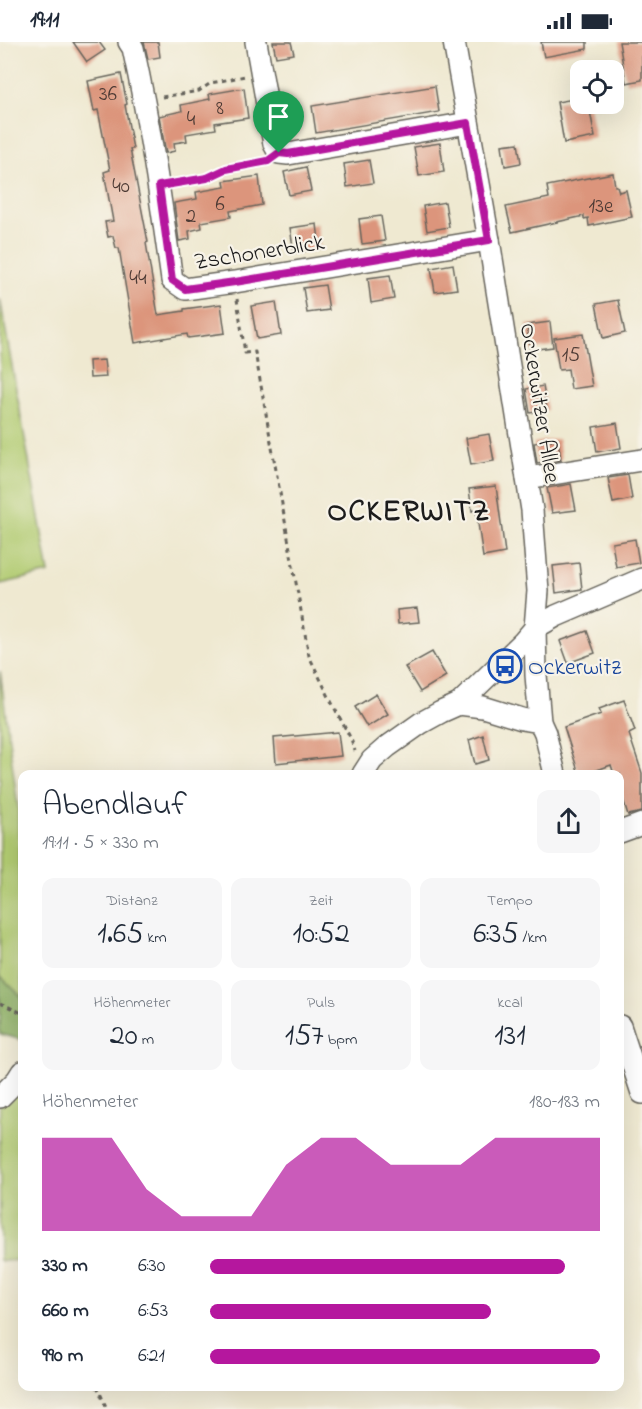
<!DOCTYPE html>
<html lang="de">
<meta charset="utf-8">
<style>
body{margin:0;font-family:"Indie Flower",sans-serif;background:#f6f6f7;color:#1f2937;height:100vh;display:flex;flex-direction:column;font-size:22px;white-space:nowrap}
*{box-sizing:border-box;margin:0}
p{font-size:20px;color:#747a83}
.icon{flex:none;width:33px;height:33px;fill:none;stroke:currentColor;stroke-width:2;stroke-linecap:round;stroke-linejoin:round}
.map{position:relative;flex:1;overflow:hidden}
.details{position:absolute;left:18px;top:728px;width:606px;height:621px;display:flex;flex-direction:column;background:#fff;border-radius:12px;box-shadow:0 6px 24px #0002}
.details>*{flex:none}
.controls{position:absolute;left:570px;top:18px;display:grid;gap:12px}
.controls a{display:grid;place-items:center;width:54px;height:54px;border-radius:12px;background:#fff;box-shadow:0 6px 24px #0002;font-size:30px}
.pin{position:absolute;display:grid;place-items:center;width:51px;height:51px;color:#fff;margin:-62px -26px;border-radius:50% 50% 50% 0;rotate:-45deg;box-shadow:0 0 6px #0007}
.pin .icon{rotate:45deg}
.round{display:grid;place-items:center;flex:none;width:63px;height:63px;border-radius:12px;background:#f6f6f7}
.summary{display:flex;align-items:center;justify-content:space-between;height:102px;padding:0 24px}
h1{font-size:33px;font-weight:600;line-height:45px}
.figures{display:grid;grid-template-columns:repeat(3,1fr);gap:9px;height:102px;padding:6px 24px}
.figures div{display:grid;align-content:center;border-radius:12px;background:#f6f6f7;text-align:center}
.figures b{font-size:30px;font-weight:600}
.figures small{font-size:16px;font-weight:400}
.figures p{font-size:16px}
.chart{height:168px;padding:12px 24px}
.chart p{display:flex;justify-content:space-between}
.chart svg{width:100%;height:108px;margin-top:6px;fill:#b5179e;opacity:.7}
ul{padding:0 24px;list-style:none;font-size:20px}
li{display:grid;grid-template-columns:96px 72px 1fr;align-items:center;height:45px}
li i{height:15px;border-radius:8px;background:#b5179e}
.status{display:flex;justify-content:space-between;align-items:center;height:42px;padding:0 30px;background:#fff;direction:ltr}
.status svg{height:16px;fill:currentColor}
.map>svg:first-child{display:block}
</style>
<div class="status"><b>19:11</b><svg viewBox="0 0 49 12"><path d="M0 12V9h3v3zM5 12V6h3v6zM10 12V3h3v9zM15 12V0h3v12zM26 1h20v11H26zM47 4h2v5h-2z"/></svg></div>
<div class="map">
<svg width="642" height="1367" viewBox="0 0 642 1367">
<rect width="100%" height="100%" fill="#f7f3e8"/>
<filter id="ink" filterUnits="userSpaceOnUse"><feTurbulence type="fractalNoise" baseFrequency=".0167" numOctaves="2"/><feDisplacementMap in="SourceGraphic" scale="12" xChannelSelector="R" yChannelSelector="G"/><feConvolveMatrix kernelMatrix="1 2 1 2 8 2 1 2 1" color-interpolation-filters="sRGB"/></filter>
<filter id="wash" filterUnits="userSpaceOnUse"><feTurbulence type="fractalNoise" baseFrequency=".008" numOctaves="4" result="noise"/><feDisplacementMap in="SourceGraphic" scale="24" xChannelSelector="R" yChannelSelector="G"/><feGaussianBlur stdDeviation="1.35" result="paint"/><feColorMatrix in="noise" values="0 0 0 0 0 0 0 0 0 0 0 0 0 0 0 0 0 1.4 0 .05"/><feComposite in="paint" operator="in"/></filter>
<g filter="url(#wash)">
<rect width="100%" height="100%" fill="#efe9d1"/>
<!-- green -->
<g fill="#b1cb71" stroke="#667446" stroke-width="1.5">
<path d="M0,257L49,531L0,542Z"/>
<path d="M0,629L18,766L22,955L0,934Z"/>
<path d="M22,1037V1218L2,1219L0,1218V1061Z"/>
</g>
<!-- forest -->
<path fill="#8caf63" stroke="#546640" stroke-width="1.5" d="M0,934L22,955V998L0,992Z"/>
<g id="blocks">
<!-- building -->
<g fill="#dc957c">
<path d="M73,0H99L105,8L87,20Z"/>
<path d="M144,0H158L160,15L148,17Z"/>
<path d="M273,0H291L294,12L276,15Z"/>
<path d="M541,0H587V7L544,15Z"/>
<path d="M619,0H642V38L626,41Z"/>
<path d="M121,32L127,62L125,63L133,107H130L148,200L146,201L158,273L184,269V267L221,262L225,291L188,296L187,292L135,301L119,206H116L113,194L108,195L105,180L113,179L104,130L110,128L98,68L94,69L88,39Z"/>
<path d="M435,44L439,70L316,91L312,64Z"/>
<path d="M244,46L248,76L215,81L216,87L186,92L187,99L174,101L175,109L166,111L159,74L182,69L181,63L210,57L209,52Z"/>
<path d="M579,56L581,66L589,64L595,95L564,101L557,60Z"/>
<path d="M440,101L444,130L419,134L414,105Z"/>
<path d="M518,101L521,121L505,124L502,103Z"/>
<path d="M369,118L373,141L347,145L344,122Z"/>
<path d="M306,125L311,149L289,153L284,130Z"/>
<path d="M613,131L615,144H617L619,150L626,148L632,175L589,184L588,176L584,177V174L512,190L506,165L549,156L547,144Z"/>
<path d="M259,134L262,163L230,169L231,175L201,180L202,186L189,189L190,197L179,199L174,161L197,157L196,150L225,145L224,139Z"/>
<path d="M445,160L449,185L427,189L423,164Z"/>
<path d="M381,174L385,199L362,202L359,177Z"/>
<path d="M317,182L320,207L294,211L290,186Z"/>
<path d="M453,222L457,247L435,250L431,226Z"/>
<path d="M390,233L394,257L371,261L368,236Z"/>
<path d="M325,243L329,268L307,271L303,246Z"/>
<path d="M618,258L625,291L603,296L596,262Z"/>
<path d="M276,260L281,293L257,297L251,264Z"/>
<path d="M550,280L553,305L530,308L527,283Z"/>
<path d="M583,292L592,344L571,347L568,327L559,328L554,296Z"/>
<path d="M104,318L106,335L90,336L89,319Z"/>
<path d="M543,344L547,368L530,371L526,347Z"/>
<path d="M617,381L621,406L597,410L593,385Z"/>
<path d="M489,392L494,419L471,423L466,396Z"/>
<path d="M558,397L561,418L537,421L534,401Z"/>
<path d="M628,433L632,457L613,461L608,436Z"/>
<path d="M571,442L576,468L552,471L547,446Z"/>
<path d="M496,444L505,511L483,515L476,468L472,469L469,447Z"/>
<path d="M635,497L639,521L616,525L612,501Z"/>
<path d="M579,521L582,547L556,551L553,524Z"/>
<path d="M417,566L419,580L398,582L397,568Z"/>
<path d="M587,589L595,611L568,621L560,599Z"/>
<path d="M432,610L446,634L420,650L405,625Z"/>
<path d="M376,652L388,672L367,685L355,665Z"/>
<path d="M624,658L635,689L629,692L642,731V770L628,773L620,747V732H614L611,723L586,732H579L564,685L601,672L599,667Z"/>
<path d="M338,690L341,714L276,721L274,696Z"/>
<path d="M483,693L489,718L475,722L469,698Z"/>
</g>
</g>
</g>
<g filter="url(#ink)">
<use href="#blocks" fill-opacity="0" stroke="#66645b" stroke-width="1.5"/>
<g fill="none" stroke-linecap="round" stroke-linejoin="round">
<!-- minor casing -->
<g stroke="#66645b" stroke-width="24">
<g id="minor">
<path d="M129,0L133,6C150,83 161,160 172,238L185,247L235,240L489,198"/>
<path d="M256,0L274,102L279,111L288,112L468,81"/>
<path d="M454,0L489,198L532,468L538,549L535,586L536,633L540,680L545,691L555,732"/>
<path d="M527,436L642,418"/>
<path d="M459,662L483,665L522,677L540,680"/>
<path d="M363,732L372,718L387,705L421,681L441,670L459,662L523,600L535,586L556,574L642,537"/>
<path d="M620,790L642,782"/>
<path d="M620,984L642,1051"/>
<path d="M0,1055L17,1038L22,1030"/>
</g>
</g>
<!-- path -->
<g stroke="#66645b" stroke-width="3" stroke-dasharray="4.5 4.5" stroke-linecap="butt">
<path d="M162,55L199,49L211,41L245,34"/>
<path d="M176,141L207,136L226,127L263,120"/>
<path d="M237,257L245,311L255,310L309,614L334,665L351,697L355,709"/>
<path d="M0,961L22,971"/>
<path d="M97,1344L107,1367"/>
</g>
<!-- minor -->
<use href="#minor" stroke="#fff" stroke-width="21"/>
</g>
</g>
<g fill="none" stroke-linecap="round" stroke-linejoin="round" filter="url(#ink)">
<!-- route casing -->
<g stroke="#fff" stroke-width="12">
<path id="route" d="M468,81L489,198L235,240L185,247L172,238L159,144L207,136L226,127L268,119L279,111L288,112Z"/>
</g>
<!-- route -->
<use href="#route" stroke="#b5179e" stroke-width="8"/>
</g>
<!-- icons -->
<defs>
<g id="bus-ring" transform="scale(1.725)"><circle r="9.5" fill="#f7f3e8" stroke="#1a4fb4" stroke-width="1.5"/><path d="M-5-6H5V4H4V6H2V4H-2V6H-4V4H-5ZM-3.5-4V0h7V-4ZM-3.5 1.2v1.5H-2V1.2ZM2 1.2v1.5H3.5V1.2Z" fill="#1a4fb4"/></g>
</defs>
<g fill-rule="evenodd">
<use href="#bus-ring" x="505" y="624"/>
</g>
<g text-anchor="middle" stroke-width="4.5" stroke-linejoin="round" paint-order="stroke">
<!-- number labels -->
<g font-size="21" fill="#4c3a34">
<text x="108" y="58">36</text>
<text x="220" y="72">8</text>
<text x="191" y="83">4</text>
<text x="121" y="150">40</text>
<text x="220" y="168">6</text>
<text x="601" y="170">13e</text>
<text x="191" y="180">2</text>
<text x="138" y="242">44</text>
<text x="571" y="319">15</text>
</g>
<!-- street labels -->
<g font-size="24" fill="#1c1c1c" stroke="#f7f3e8">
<text transform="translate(259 209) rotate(-9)" y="8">Zschonerblick</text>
<text transform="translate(541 361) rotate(81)" y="8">Ockerwitzer Allee</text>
</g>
<!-- transit labels -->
<g font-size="24" fill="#164399" stroke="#f7f3e8" text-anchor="start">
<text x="528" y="632">Ockerwitz</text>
</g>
<!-- district labels -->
<g font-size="30" font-weight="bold" letter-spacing="1.5" fill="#1c1c1c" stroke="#f7f3e8">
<text x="409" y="478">OCKERWITZ</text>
</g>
</g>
</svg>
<div class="controls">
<a><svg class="icon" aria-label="locate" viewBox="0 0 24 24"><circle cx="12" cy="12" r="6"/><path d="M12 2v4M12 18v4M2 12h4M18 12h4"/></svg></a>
</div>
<div class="pin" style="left:279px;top:111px;background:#1e9e55"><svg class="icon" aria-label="arrive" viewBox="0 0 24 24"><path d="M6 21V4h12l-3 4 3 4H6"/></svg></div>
<section class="details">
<div class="summary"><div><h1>Abendlauf</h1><p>19:11 · 5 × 330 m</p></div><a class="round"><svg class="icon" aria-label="share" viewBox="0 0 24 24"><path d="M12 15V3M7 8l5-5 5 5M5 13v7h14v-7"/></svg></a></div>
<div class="figures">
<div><p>Distanz</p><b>1.65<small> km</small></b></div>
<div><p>Zeit</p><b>10:52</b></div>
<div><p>Tempo</p><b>6:35<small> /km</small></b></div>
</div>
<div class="figures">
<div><p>Höhenmeter</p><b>20<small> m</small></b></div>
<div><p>Puls</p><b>157<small> bpm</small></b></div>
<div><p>kcal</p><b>131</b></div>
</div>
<div class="chart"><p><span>Höhenmeter</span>180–183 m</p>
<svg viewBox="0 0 160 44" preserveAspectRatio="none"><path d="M0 44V6L10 6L20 6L30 27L40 38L50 38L60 38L70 17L80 6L90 6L100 17L110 17L120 17L130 6L140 6L150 6L160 6V44z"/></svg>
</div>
<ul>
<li><b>330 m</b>6:30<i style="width:91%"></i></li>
<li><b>660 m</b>6:53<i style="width:72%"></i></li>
<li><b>990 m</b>6:21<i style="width:100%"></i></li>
</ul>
</section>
</div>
